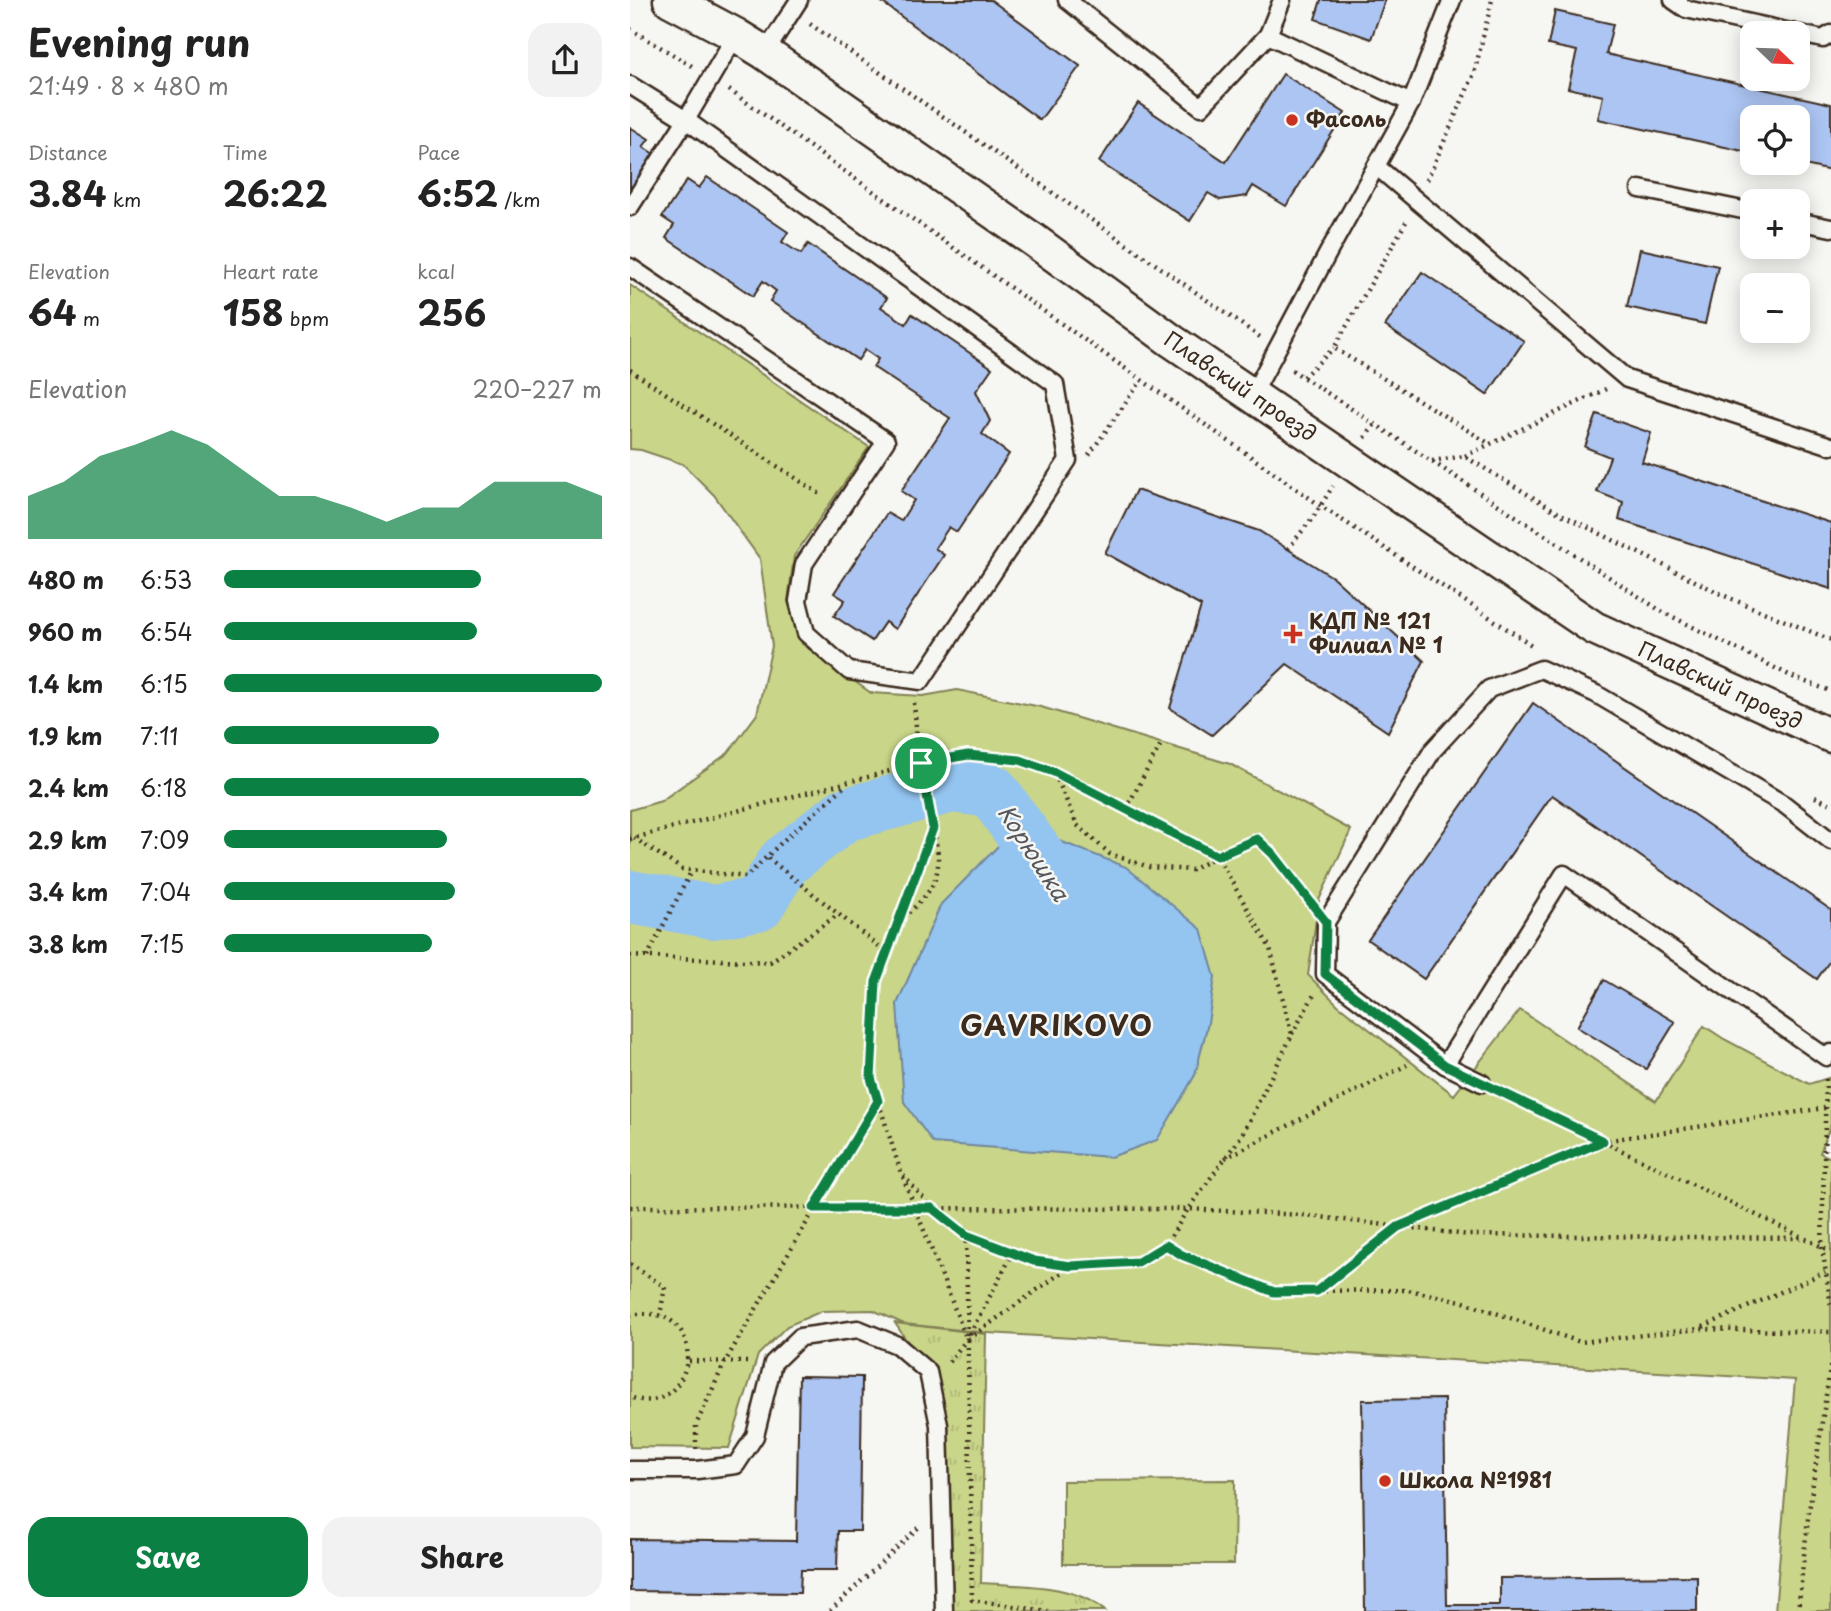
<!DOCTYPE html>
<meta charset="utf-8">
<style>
body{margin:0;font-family:"Playpen Sans",sans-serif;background:#f2f2f2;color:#222;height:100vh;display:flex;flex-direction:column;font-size:26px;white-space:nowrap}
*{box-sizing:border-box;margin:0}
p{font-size:23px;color:#767676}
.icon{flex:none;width:38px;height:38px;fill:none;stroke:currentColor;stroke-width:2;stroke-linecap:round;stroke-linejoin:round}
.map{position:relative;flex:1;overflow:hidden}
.details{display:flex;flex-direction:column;background:#fff;width:630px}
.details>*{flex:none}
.needle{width:46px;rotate:113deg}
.fabs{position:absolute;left:1110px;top:21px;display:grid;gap:14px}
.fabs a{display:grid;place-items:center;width:70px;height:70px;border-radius:14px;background:#fff;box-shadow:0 4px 18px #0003;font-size:35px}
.pin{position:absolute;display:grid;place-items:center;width:60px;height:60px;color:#fff;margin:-30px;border:4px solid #fff;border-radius:50%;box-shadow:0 2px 7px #0007}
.round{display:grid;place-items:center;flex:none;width:74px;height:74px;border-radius:21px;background:#f2f2f2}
.overview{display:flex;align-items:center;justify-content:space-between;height:119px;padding:0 28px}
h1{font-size:38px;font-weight:700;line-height:52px}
.metrics{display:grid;grid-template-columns:repeat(3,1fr);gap:10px;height:119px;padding:7px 28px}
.metrics div{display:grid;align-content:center}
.metrics b{font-size:35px;font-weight:700}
.metrics small{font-size:19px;font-weight:400}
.metrics p{font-size:19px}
.chart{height:196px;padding:14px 28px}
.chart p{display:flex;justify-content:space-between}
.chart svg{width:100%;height:126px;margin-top:7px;fill:#0b8043;opacity:.7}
.cta{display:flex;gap:14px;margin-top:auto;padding:14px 28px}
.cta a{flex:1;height:80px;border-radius:21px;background:#0b8043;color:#fff;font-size:28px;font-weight:700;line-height:80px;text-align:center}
.cta a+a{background:#f2f2f2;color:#222}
ul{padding:0 28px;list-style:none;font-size:23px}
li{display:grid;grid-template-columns:112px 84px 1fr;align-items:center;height:52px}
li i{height:18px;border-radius:9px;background:#0b8043}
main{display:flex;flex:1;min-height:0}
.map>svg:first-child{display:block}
</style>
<main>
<section class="details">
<div class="overview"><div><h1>Evening run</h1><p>21:49 · 8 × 480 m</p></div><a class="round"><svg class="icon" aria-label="share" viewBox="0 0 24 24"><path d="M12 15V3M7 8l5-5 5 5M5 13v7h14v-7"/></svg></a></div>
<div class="metrics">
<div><p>Distance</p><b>3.84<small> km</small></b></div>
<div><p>Time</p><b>26:22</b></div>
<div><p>Pace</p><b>6:52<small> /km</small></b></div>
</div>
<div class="metrics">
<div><p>Elevation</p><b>64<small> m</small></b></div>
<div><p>Heart rate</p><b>158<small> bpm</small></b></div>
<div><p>kcal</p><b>256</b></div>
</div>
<div class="chart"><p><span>Elevation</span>220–227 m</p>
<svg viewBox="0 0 160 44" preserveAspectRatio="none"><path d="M0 44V29L10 24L20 15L30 11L40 6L50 11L60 20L70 29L80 29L90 33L100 38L110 33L120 33L130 24L140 24L150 24L160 29V44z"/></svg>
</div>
<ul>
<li><b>480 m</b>6:53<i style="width:68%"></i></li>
<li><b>960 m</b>6:54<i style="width:67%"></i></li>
<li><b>1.4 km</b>6:15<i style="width:100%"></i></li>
<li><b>1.9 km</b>7:11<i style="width:57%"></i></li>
<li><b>2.4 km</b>6:18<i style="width:97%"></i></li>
<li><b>2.9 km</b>7:09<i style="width:59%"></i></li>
<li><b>3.4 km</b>7:04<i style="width:61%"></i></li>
<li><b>3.8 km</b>7:15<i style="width:55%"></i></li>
</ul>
<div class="cta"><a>Save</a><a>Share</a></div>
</section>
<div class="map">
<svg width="1201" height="1611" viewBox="0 0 1201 1611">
<defs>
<pattern id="grass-tufts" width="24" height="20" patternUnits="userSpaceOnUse" patternTransform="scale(1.75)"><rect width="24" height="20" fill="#c9d589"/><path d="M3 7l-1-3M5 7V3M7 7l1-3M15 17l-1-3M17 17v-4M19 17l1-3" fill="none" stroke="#aeb776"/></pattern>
</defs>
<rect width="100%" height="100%" fill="#f6f6f2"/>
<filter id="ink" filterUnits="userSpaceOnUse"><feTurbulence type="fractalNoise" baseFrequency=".0143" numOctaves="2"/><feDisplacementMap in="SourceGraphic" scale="14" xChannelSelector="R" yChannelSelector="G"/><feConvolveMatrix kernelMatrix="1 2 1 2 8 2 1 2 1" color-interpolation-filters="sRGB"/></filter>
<g filter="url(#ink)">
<!-- grass -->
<path fill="url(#grass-tufts)" stroke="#828054" stroke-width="2" d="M265,1323L356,1334L351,1583C392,1586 443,1583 475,1611H316L307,1387Z"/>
<!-- green -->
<g fill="#c9d589" stroke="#828054" stroke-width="2">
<path d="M0,285L239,447L164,556L158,601L172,644L241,693L293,696L327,690L411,707L600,764L721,830L689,900L678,975L708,1005L824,1095L890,1010L1026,1101L1074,1026L1094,1039L1179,1084L1201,1077V1124L1190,1153L1201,1158V1611H1145L1165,1380L358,1333L274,1324L243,1310L192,1311L157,1326L128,1355L99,1448L0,1447V810L31,801L98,753L127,714L142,646L130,559L84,495L53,464L11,450L0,449Z"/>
<path d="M605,1480L604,1564H433V1481Z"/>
</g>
<!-- water -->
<path fill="#94c4f0" stroke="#70869c" stroke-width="2" d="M406,828L417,836L496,867L571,929L585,977L578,1023L565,1075L527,1140L481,1157L303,1143L274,1102L267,1004L311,904L378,836Z"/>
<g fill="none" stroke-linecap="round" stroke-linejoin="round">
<!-- river -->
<path stroke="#94c4f0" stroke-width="54" d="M0,897L83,912L128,904L154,862L214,815L322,786L362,791L433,891"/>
</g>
<!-- building -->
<g fill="#adc5f3" stroke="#3b2a1e" stroke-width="2">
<path d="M249,0H361L450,66L410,120Z"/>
<path d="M691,0H755L741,39L685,19Z"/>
<path d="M925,11L983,24L976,54L1201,104V171L1166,163L1167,117H1122V153L968,119L973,96L938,88L947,51L918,45Z"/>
<path d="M653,74L715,113L656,206L623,186L617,196L590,200L578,193L560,221L469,162L508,103L596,162Z"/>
<path d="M0,127L19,139L13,147L24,154L0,193Z"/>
<path d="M77,177L158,232L152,242L171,254L178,244L257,298L251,307L276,324L282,314L362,368L346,391L360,421L352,434L379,454L327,532L319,527L305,548L314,555L265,629L255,622L242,641L204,616L215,600L204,593L257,513L271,521L284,500L271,491L320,418L243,367L248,359L235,350L228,360L140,301L146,291L133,281L123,296L36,238L44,225L32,217L57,180L69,188Z"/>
<path d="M1010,249L1088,266L1075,324L997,307Z"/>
<path d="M792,272L894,341L857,395L755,326Z"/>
<path d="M967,414L1021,433L1012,462L1201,523V589L989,520L993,502L967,492L980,457L955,447Z"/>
<path d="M506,490L629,531L704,578L794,661L758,732L657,664L582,735L540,708L571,606L475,553Z"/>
<path d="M903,703L1201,910V959L1187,979L922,795L794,979L738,940Z"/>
<path d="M974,980L1045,1022L1016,1069L947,1027Z"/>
<path d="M169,1376L232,1377L230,1531H208L207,1570H171L170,1593L0,1591V1539L166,1541Z"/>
<path d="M814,1399L817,1605H870V1578L1067,1576V1611H735L732,1400Z"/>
</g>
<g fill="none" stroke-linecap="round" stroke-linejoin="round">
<!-- service casing -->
<g stroke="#3b2a1e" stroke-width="21">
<g id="service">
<path d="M437,0L571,107L638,35"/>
<path d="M652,0L638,35L781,103"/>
<path d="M1043,0L1056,9L1193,39L1201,34"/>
<path d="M135,53L169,0"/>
<path d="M0,85L56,120L106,35"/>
<path d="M746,166L997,379L1201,446"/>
<path d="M1010,189L1122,212"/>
<path d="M0,207L56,120L425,384L438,460L291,681L219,671L176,633L168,601L174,564L256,441L0,267"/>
<path d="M1167,221L1201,228"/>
<path d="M622,396L698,253L781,103L822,0"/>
<path d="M1201,841L1155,805L966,694L911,669L859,689L803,750L696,922L695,974L815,1065L934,874L1196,1057L1201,1053"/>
<path d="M815,1065L852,1083"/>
<path d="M0,1470H67L106,1465L125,1436L143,1363L170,1337L228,1329L267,1345L298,1372L309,1425L314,1611"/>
</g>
</g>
<!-- minor casing -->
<g stroke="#3b2a1e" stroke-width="37">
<path id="minor" d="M40,0L106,35L135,53L405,241L542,341L964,628L1201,736"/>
</g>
<!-- path -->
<g stroke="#3b2a1e" stroke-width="4.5" stroke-dasharray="2 5" stroke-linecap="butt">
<path d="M180,24L630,337"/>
<path d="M0,29L62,66"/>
<path d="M99,90L691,506L903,646"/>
<path d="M797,180L844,74L862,0"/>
<path d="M776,222L704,348L860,444"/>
<path d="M0,370L193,496"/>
<path d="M662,370L1031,611L1165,678L1201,691"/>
<path d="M673,377L704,348"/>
<path d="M735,438L745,424"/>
<path d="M459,455L511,381"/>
<path d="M835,456L976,389"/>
<path d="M802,461L834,456L929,513L1095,596L1201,640"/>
<path d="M658,549L684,516L703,486"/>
<path d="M284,703L287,738L303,828L246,982L241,1078L271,1173L302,1208L336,1235L404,1261L441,1266L508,1262L536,1245"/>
<path d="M425,774L447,825L480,854L519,867L562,870L587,856L627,839L643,854L682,905"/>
<path d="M1185,797L1201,804"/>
<path d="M496,809L532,742"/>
<path d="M4,838L52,869L116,877L153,841L217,784"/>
<path d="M0,839L291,763L338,755L390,760L424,772L587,856L640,948L662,1035L612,1135L558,1209L0,1207"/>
<path d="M138,858L256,952"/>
<path d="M268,922C304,891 316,877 303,829"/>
<path d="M0,956L140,962L209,914"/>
<path d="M17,957L62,870"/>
<path d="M662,1034L685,993"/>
<path d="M1196,1079L1192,1247L1201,1306"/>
<path d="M872,1093L1170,1236"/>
<path d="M1195,1108L973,1141L769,1227L687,1291L644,1292L552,1255L536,1245L558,1209L672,1215L839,1235L1174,1238L1201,1251"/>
<path d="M595,1158L777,1065"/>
<path d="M273,1177L335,1335"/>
<path d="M336,1235L342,1600L418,1611"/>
<path d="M0,1264L35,1287L30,1315"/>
<path d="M688,1291L778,1290L831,1301L950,1342L1069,1329L1201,1332"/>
<path d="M0,1315C88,1300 64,1422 0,1397"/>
<path d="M1073,1327L1195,1272"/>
<path d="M338,1339L441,1266"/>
<path d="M59,1361L121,1362"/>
<path d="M319,1362L337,1339L383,1253"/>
<path d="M66,1449V1425L95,1362L248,1101"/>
<path d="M200,1611L289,1527"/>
<path d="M1168,1611L1178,1518L1201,1361"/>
</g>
<!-- service -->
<use href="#service" stroke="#f6f6f2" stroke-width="16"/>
<!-- minor -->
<use href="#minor" stroke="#f6f6f2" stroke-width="32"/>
</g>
</g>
<g fill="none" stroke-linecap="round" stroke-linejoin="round" filter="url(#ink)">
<!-- route casing -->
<g stroke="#fff" stroke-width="14">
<path id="route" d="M338,755L390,760L424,772L587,856L627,839L643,854L696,922L695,974L815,1065L973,1141L768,1227L687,1291L644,1292L552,1255L536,1245L508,1262L441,1266L404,1261L336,1235L302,1208H184L248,1101L241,1078L246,982L303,828L291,763Z"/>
</g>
<!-- route -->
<use href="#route" stroke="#0b8043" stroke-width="9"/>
</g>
<!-- markers -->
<g fill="#c8321e" stroke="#f6f6f2" stroke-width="2.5">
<circle cx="662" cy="120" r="7"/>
<path d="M659.5 623.5h7v7h7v7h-7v7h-7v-7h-7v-7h7z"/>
<circle cx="755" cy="1481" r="7"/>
</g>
<g text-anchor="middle" stroke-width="5" stroke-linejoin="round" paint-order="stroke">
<!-- poi labels -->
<g font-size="21" font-weight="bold" fill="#3b2a1e" stroke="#f6f6f2" text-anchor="start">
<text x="676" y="127">Фасоль</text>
<text x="679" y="629">КДП № 121<tspan x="679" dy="24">Филиал № 1</tspan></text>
<text x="769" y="1488">Школа №1981</text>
</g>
<!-- street labels -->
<g font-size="21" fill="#3b2a1e" stroke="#f6f6f2">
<text transform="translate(610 387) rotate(34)" y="7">Плавский проезд</text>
<text transform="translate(1090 686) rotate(25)" y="7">Плавский проезд</text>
</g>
<!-- water labels -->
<g font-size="23" font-style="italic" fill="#56585d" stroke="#f6f6f2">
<text transform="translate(403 853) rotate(57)" y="8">Корюшка</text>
</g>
<!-- district labels -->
<g font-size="28" font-weight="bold" letter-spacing="2" fill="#3b2a1e" stroke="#f6f6f2">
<text x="427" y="1036">GAVRIKOVO</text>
</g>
</g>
</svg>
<div class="fabs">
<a><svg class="needle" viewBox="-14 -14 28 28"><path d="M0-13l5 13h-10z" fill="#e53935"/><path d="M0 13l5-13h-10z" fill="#767676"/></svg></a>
<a><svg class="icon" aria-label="locate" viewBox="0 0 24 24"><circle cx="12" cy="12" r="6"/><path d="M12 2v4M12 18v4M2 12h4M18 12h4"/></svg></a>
<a>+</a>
<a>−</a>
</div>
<div class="pin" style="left:291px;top:763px;background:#1e9e55"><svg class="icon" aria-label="arrive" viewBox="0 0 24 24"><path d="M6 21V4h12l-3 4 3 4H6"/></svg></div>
</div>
</main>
